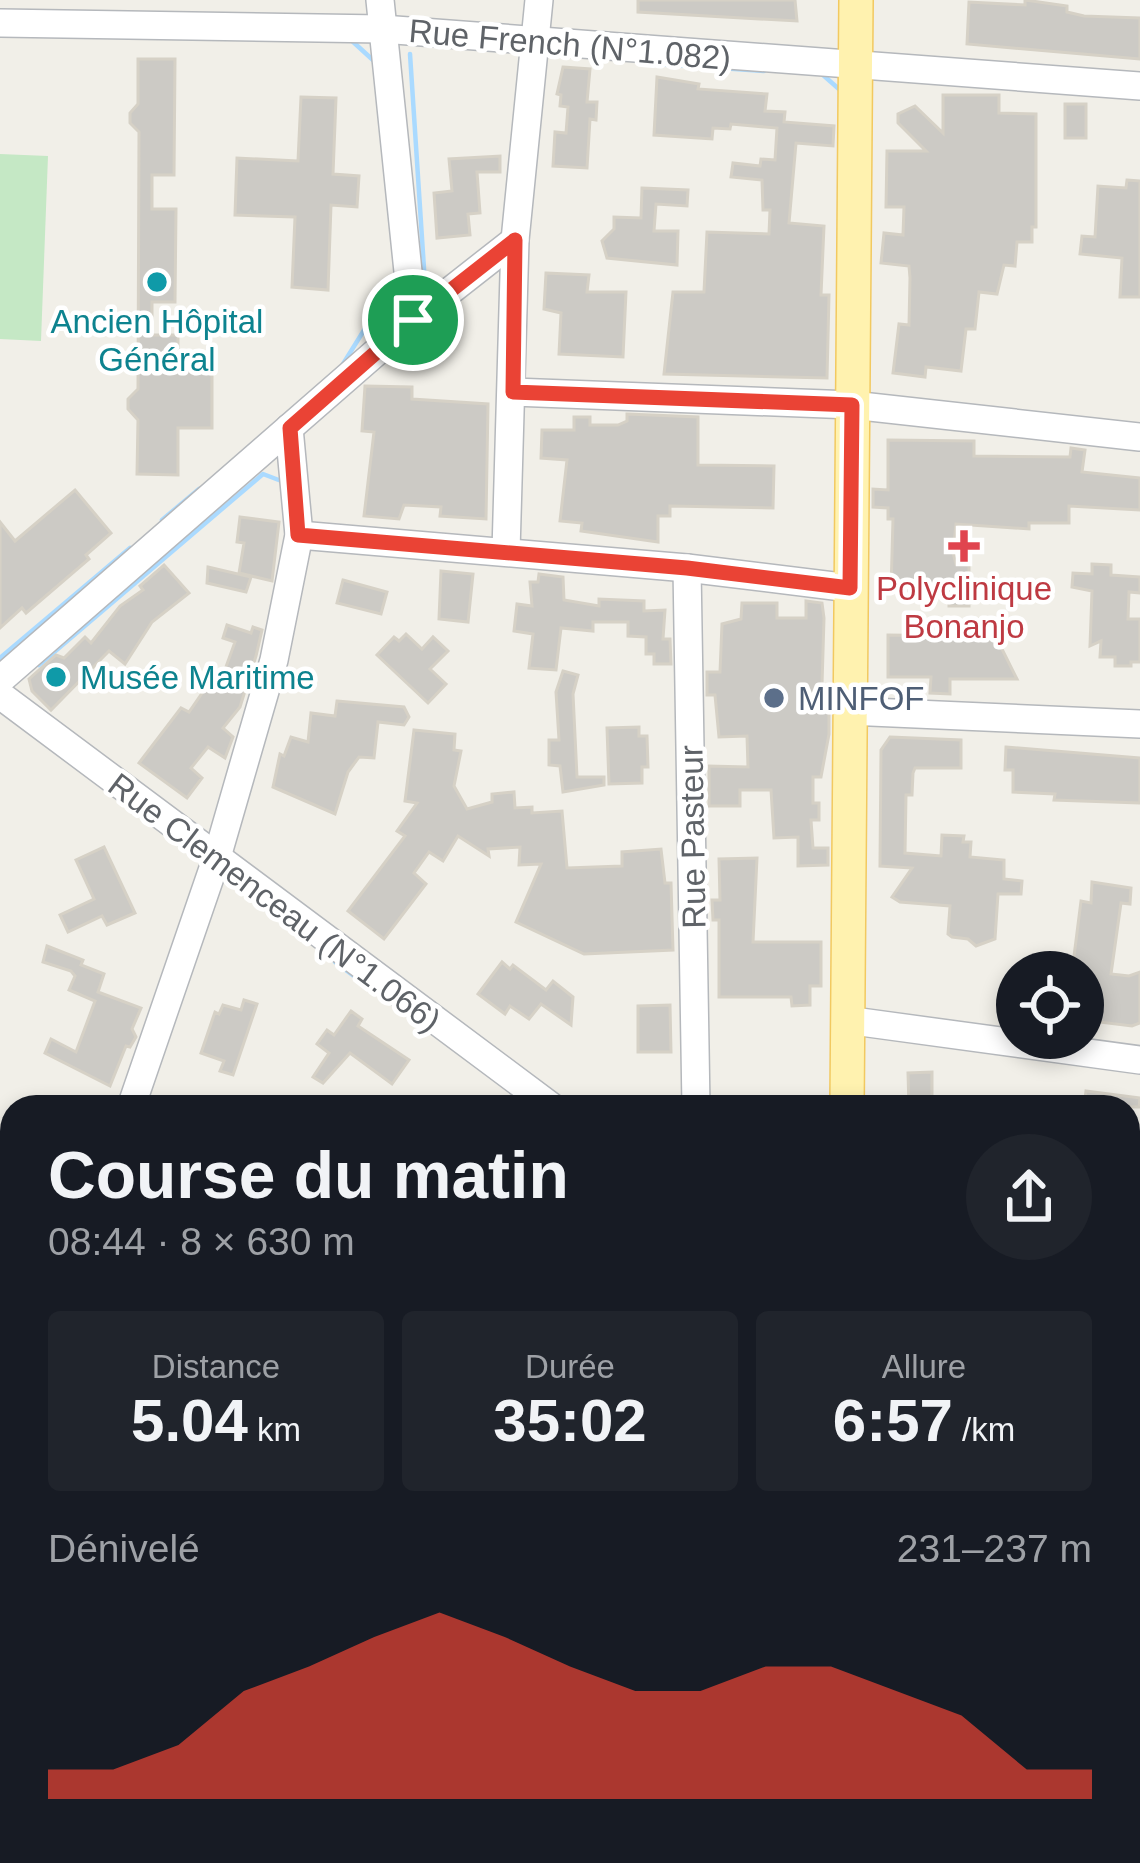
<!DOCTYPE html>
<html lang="fr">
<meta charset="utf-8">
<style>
body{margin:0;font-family:Arial,sans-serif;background:#20242c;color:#f1f3f6;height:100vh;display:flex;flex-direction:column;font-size:45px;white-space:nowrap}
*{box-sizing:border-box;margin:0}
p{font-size:39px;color:#9ea1a6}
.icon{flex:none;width:66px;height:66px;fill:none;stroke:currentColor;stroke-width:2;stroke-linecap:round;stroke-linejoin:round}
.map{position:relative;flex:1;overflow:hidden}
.side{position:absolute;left:0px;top:1095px;width:1140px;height:768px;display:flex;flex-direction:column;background:#171b24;border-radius:36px 36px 0 0;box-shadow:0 6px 18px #0003}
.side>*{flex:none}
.tools{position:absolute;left:996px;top:951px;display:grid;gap:24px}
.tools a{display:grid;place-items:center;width:108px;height:108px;border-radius:50%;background:#171b24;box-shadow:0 6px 18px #0003;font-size:60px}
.pin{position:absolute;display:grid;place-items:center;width:102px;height:102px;color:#fff;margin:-51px;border:6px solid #fff;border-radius:50%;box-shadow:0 3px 12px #0007}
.round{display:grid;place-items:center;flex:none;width:126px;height:126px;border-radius:63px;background:#20242c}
.summary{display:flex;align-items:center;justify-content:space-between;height:204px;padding:0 48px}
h1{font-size:66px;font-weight:600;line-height:90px}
.figures{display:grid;grid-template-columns:repeat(3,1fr);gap:18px;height:204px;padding:12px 48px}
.figures div{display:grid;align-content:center;border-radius:12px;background:#20242c;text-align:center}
.figures b{font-size:60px;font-weight:600}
.figures small{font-size:33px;font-weight:400}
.figures p{font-size:33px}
.chart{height:336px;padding:24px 48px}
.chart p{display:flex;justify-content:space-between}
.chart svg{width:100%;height:216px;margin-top:12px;fill:#ea4335;opacity:.7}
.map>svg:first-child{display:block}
</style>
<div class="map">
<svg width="1140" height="1863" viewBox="0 0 1140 1863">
<rect width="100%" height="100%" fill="#f1efe8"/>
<!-- education -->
<path fill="#e1ded6" d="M417,1851H719L722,1863H417Z"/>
<!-- green -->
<path fill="#c5e8c5" d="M0,154L48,156L41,341L0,339Z"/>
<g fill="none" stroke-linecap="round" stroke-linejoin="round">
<!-- stream -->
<g stroke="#aadaff" stroke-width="4.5">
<path d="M351,40L374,61"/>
<path d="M410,54L425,284L431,291"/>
<path d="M661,64L764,71"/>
<path d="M823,75L840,90"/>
<path d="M343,364L397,277"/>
<path d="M162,520L199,489"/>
<path d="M0,658L130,548"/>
<path d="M39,665L263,474L284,482"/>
<path d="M335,962L374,991"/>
<path d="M0,1300L12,1303"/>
<path d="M0,1730L12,1729"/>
</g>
</g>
<!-- building -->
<g fill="#cccac5" stroke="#d6d1c6" stroke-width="3">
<path d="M638,0H795L797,21L638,12Z"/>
<path d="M1025,0L1067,6V12L1084,16L1140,18V59L967,44L969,2L1025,5Z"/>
<path d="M138,59H175L174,175H152V209H176L175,302H152V335H178V367L212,369V428H178V475L137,474L138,420L128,409V399L138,389L139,132L130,123V113L138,104Z"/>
<path d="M563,67L590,69L587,102H597L596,120L590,119L587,168L553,166L555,132L566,133L568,107L560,106L561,95L557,94Z"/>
<path d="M657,77L699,84L698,89L767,94L765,111L785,112L784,122L834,126L833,146L796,143L789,223L824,226L821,295H829L827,378L664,374L673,292H704L707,232L769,234L770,210H763L762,180L731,177L733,163L760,166L761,159L775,160L777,128L731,124L730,129L713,128L712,139L654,135Z"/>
<path d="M943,95H999V113L1036,114V227H1032V242H1017L1015,266L1004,265L997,294L979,292L975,329H966L961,371L926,367L925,377L893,373L899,324L909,325L910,278L909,266L881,263L884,233L903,235L904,207H886L887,151H926L898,123V114L915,106L943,133Z"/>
<path d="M301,97L336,98L333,174L359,176L357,207L331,205L328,290L292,287L295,217L235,215L237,158L298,161Z"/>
<rect x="1065" y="104" width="21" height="34"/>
<path d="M500,156V172H477L480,213L468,214L470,235L437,238L434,193L452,191L449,159Z"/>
<path d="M1127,180L1140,181V297H1120L1122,258L1080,254L1082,236L1095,237L1098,186L1126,188Z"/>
<path d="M642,188L688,190L687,206L656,204L654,231H678L677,265L607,258L602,241L614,229V217L641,218Z"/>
<path d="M546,273L589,275L587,292H626L623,357L559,354L561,313L544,309Z"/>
<path d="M365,386L412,387V399L488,404L486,519L440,516L441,507L404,505L399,519L364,516L374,432L362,431Z"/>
<path d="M627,414L698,417V465L774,466L773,508L670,506V516H658V542L581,531L582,523L560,521L567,460L541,458L542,430H574V417H590V425H618L627,421Z"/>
<path d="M888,440L974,441V456L1070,457L1071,448L1085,450L1082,472L1140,478V510L1069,506V523H1029V529L956,524L953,553L956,564L969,565V606H949V592L891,590L893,519H888V508L873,507V489L888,490Z"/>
<path d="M75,490L111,533L86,555L89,559L26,613L22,608L0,628V522L15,541Z"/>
<path d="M240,517L279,522L272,581L239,573L244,543L237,542Z"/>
<path d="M1092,564L1111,565V575L1140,577V593L1129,592L1128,619H1140V662H1131V666H1115V657H1100L1101,641L1090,646L1092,591L1072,587L1073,573L1092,574Z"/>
<path d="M164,565L189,593L152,622L125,664L109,651L51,710L32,691L29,679L56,655L64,658L85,637L91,643L120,606L143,590L140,586Z"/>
<path d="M208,567L251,577L246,592L207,583Z"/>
<path d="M441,571L473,574L468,622L439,619Z"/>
<path d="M539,574L563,577L564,600L599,606V599L644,601V611L665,610L663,639H670L671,664H654V654H646V637L628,636V622H593V631L561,628L556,670L529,668L533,634L514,631L517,604L532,606L530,582H538Z"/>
<path d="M343,580L387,592L381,614L337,603Z"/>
<path d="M806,601L822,603L824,618L822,685L829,686V734L821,777H813V803H819V820H811L813,848H828V865L798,866V837L774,838L771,790H740V806H709V766L748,767L747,736L719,737L715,695H707V672H720L722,624L741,619L742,603H777V618H806Z"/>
<path d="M970,619H987L1017,679H950V694L930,693L931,677H888V635L970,636Z"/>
<path d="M227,625L251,633L253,627L262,630L256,656L240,707L223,728L233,737L225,758L208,747L191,768L202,778L187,798L139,763L181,708L189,712L218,670L223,675L235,642L223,638Z"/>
<path d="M406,634L422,649L433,637L448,651L430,669L446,684L428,703L377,655L394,637L399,641Z"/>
<path d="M563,671L578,675L573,694L577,777H604V785L563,792L560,766L549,765V740H559L556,692Z"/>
<path d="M337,701L404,707L409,717L404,725L378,722L374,758L359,757L348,772L335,814L273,787L280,754L284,756L291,737L308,742L311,713L335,716Z"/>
<path d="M639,727V736H647L648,767H642V783L609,784L607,728Z"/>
<path d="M414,730L455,734L454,750L461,751L454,786L467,809L492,802V794L514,792L515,808L532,807V813L562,811L567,868L622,866V852L661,849L665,883H671L673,950L584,954L516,922L541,864L519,865L520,847L488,849L489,856L458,836L443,861L429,852L414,873L426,884L384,939L348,911L405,836L397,831L417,803L405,801Z"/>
<path d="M890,737L961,740V768H915L913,773L912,795H906L905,853L941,856L942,835L964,836L963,842H971L970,857L1004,860V879L1022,881L1021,894H998L995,939L976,946L968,939L952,937L948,934L950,906L900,902L892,897L912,868L880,866L881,750Z"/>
<path d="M1006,747L1140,758V803L1054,800L1055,794L1013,792V770H1005Z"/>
<path d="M104,847L135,913L107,925L102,916L68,932L60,915L94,899L76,860Z"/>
<path d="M757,858L753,942H821V986H810V1005L792,1006L791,997H719V920H713L712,900H720L719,859Z"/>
<path d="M1092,882L1131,888L1130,904L1121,903L1111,974L1129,976L1140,972V1023L1132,1026L1083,1020V972H1072L1081,901L1091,903Z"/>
<path d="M47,946L83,960L81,965L104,974L98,992L141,1008L132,1029L136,1037L130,1047L126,1046L110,1086L45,1053L51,1039L76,1052L95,1001L69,990L75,976L71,971L43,962Z"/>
<path d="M502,962L510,969L513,965L546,990L553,981L573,997L571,1025L541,1004L529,1019L510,1006L505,1014L478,994Z"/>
<path d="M244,1000L257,1004L233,1075L220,1071L224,1061L201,1053L215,1012L219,1014L223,1005L241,1010Z"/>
<path d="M670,1005L671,1052H638V1006Z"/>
<path d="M351,1011L362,1019L358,1026L409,1060L392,1084L350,1053L323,1083L313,1077L329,1053L317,1044L327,1030L334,1035Z"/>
<path d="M932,1072V1107H909L908,1073Z"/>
<path d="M1086,1091L1140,1098L1139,1107H1084Z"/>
</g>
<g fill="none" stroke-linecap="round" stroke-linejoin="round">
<!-- minor casing -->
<g stroke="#b5b8bc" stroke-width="30">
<g id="minor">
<path d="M380,0L413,320"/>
<path d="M0,23L382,29L1140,86"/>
<path d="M513,392L852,405L1140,437"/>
<path d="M299,535L687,568L850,588"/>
<path d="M506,551L515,240L539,0"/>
<path d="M687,568L696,1107"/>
<path d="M0,680L413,320L515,240"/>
<path d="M0,695L552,1107"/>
<path d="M848,711L1140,724"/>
<path d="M846,1020L1140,1060"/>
<path d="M131,1107L217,857L274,660L299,535L289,428"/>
<path d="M0,1317L12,1320"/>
<path d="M1128,1520L1140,1522"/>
<path d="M0,1705L12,1704"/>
</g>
</g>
<!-- major casing -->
<g stroke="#f2c960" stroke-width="36">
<g id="major">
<path d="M847,1107L856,0"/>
<path d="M862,1851V1863"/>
</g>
</g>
<!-- minor -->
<use href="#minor" stroke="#fff" stroke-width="27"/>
<!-- major -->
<use href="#major" stroke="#fff2af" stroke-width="33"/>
</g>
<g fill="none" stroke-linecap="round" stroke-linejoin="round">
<!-- route casing -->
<g stroke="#fff" stroke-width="24">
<path id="route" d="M515,240L513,392L852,405L850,588L687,568L298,535L290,428L413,320Z"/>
</g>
<!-- route -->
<use href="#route" stroke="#ea4335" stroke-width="15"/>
</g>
<!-- markers -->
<g fill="#0f9aa8" stroke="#fff" stroke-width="4.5">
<circle cx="157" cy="282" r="12"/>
<circle cx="56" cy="677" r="12"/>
</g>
<path fill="#e0444e" stroke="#fff" stroke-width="4.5" d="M958 528h12v12h12v12h-12v12h-12v-12h-12v-12h12z"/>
<circle fill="#5c6f8a" stroke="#fff" stroke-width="4.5" cx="774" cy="698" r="12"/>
<g text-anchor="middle" stroke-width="9" stroke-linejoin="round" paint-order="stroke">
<!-- street labels -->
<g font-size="33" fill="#5f6368" stroke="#fff">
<text transform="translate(570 44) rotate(5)" y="12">Rue French (N°1.082)</text>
<text transform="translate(692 837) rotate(-91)" y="12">Rue Pasteur</text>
<text transform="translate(275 902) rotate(37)" y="12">Rue Clemenceau (N°1.066)</text>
</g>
<!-- culture labels -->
<g font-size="33" fill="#0d838f" stroke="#fff">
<text x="157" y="333">Ancien Hôpital<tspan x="157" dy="38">Général</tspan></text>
<text x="80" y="689" text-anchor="start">Musée Maritime</text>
</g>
<!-- health labels -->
<g font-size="33" fill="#be3a42" stroke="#fff">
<text x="964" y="600">Polyclinique<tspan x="964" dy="38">Bonanjo</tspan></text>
</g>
<!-- service labels -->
<g font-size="33" fill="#4e5e75" stroke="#fff" text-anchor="start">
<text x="798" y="710">MINFOF</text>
</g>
</g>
</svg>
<div class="tools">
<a><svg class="icon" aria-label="locate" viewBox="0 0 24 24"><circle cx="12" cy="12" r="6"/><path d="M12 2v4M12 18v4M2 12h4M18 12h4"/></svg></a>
</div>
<div class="pin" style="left:413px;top:320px;background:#1e9e55"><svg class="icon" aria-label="arrive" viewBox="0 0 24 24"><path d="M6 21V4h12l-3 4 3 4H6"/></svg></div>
<section class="side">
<div class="summary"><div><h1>Course du matin</h1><p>08:44 · 8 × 630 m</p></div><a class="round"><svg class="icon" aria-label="share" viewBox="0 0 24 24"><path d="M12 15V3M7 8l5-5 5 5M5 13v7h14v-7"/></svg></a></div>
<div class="figures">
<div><p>Distance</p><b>5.04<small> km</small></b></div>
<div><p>Durée</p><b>35:02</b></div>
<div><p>Allure</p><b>6:57<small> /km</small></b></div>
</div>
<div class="chart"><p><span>Dénivelé</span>231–237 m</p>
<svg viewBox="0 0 160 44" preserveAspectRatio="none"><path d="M0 44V38L10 38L20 33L30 22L40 17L50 11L60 6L70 11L80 17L90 22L100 22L110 17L120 17L130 22L140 27L150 38L160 38V44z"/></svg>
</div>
</section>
</div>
